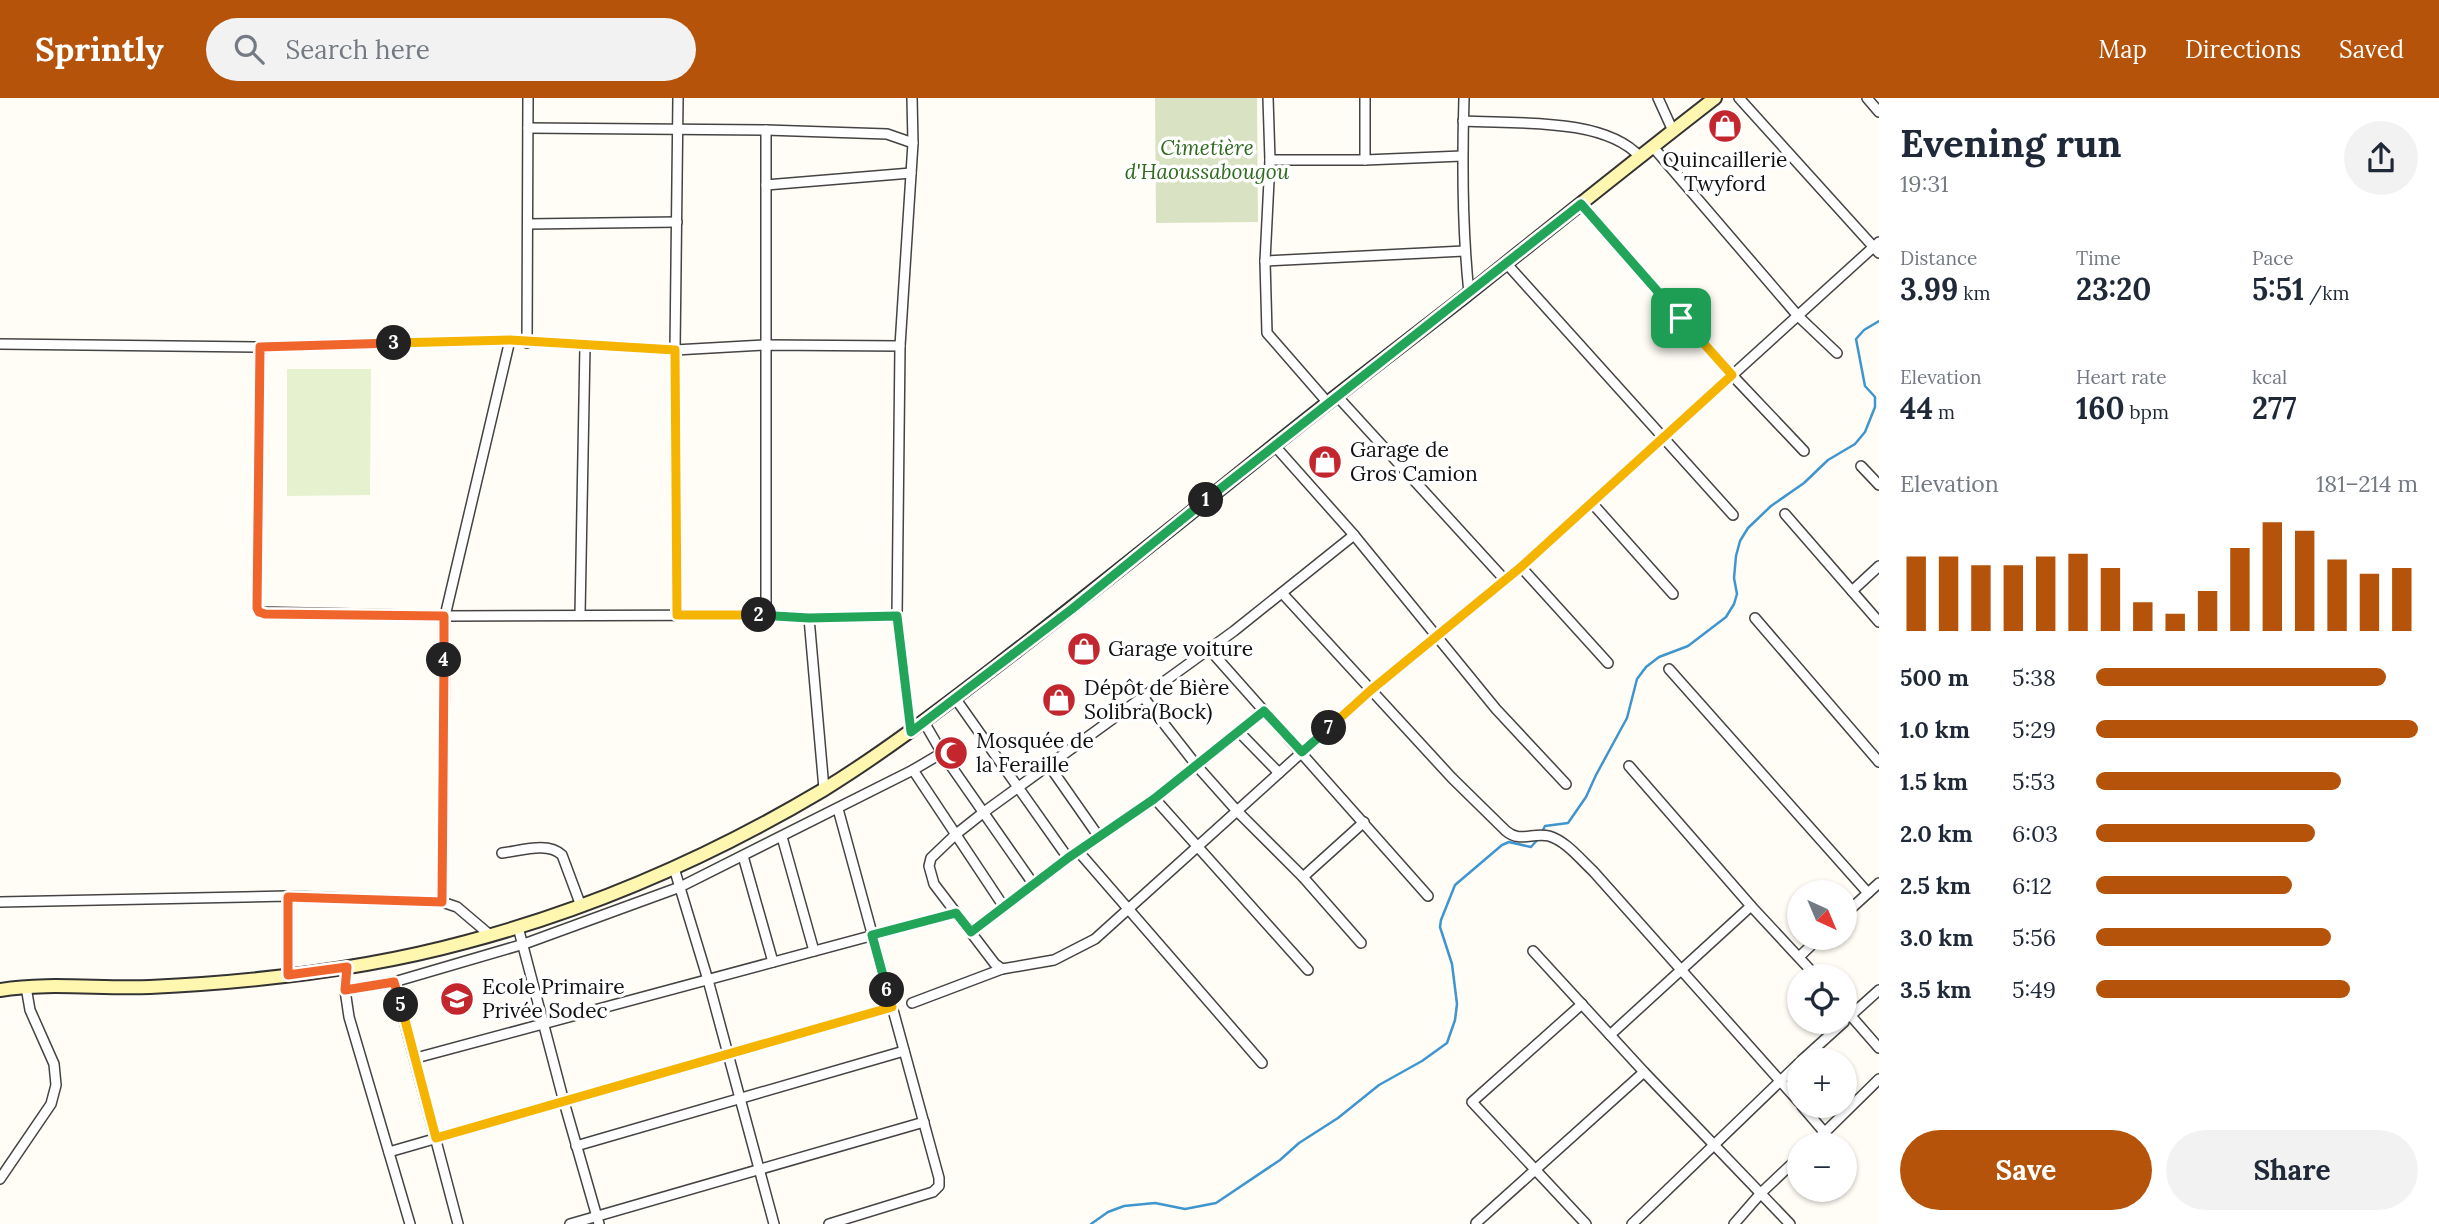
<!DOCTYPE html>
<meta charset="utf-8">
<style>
body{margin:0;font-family:Lora,serif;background:#f2f2f3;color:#1f2937;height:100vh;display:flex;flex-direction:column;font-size:26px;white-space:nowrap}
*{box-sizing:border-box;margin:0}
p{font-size:23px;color:#747a83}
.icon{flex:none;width:38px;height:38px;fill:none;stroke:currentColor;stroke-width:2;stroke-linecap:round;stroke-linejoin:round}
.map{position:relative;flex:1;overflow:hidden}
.drawer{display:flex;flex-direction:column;background:#fff;width:560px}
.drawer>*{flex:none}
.needle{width:46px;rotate:136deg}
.buttons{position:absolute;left:1787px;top:782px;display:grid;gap:14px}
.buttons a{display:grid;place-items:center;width:70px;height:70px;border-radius:50%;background:#fff;box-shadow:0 2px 5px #0004;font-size:35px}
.pin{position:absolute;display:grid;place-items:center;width:60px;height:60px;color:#fff;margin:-30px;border-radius:14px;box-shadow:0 4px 10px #0006}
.km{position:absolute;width:35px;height:35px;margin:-18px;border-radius:50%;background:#222;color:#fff;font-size:19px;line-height:35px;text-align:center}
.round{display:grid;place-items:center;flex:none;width:74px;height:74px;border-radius:37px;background:#f2f2f3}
.summary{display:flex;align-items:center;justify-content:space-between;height:119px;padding:0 21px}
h1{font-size:38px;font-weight:800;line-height:52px}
.stats{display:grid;grid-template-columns:repeat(3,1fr);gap:10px;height:119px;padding:7px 21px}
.stats div{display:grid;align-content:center}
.stats b{font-size:30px;font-weight:800}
.stats small{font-size:19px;font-weight:400}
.stats p{font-size:19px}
.chart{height:196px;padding:14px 21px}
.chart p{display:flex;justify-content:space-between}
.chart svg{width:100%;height:126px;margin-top:7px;stroke:#b45309;stroke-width:6}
.cta{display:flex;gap:14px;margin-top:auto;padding:14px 21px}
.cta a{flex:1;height:80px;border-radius:42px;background:#b45309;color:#fff;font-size:28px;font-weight:800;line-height:80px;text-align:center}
.cta a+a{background:#f2f2f3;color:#1f2937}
ul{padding:0 21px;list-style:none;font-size:23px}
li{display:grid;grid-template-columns:112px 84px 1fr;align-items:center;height:52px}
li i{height:18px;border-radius:9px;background:#b45309}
header{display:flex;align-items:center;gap:42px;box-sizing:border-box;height:98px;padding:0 35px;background:#b45309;color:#fff}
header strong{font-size:33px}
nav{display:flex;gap:38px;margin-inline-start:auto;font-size:24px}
.search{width:490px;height:63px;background:#f2f2f3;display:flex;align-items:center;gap:18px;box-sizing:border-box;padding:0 24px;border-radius:38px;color:#747a83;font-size:26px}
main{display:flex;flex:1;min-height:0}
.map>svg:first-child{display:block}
</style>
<header>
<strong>Sprintly</strong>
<div class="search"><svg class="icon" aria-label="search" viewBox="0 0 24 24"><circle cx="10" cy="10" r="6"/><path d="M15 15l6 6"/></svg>Search here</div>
<nav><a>Map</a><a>Directions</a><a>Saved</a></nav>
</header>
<main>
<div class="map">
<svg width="1879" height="1126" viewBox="0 0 1879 1126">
<rect width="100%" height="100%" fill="#fffdf5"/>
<!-- cemetery -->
<path fill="#d9e3c4" d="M1155,0H1257L1258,124L1156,125Z"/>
<!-- pitch -->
<path fill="#e6f2cf" d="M287,271H371L370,397L287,398Z"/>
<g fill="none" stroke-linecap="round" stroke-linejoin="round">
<!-- stream -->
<g stroke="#3f96cf" stroke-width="2.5">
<path d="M1542,734L1545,728L1568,725L1586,699L1596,677L1627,620L1637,581L1646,569L1659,559L1688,548L1726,519L1734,506L1737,496L1734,480L1736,458L1740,443L1748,430L1771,408L1804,385L1828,362L1855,346L1865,334L1875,309V299L1865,288L1856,241L1864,232L1879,223"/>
<path d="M1091,1126L1108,1114L1124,1108L1155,1105L1185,1111L1216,1105L1280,1062L1299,1045L1338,1020L1379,987L1422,963L1447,945L1455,922L1457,906L1452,866L1440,829L1441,822L1455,787L1502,747L1509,744L1531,749L1539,740"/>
</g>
<!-- street casing -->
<g stroke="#444" stroke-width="12">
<g id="street">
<path d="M1268,0L1270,62L1265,163L1267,235L1328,305"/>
<path d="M1365,0V62"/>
<path d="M1464,0C1462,65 1462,130 1469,195"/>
<path d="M1658,0L1673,33"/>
<path d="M1739,0L1879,155"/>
<path d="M1867,0L1879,14"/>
<path d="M1463,23C1514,26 1605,19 1640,59"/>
<path d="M528,30L766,32L887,36L913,45"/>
<path d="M766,32V517"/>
<path d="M1653,49L1798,218L1837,255"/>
<path d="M1270,62H1365L1462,58"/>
<path d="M766,87L911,75"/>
<path d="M1581,106L1732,277L1804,353"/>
<path d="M528,126L677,124"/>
<path d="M1265,163L1464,153"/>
<path d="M1506,165L1733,417"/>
<path d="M527,245L528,0"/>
<path d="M0,246L260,249L510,242L675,252L766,247L900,248"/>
<path d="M260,249L257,510L259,514L445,518L766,517L809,520L897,518"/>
<path d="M1337,298L1505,482"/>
<path d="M1274,347L1354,437L1496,611L1566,686"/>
<path d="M1861,368L1879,387"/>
<path d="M1592,405L1673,496"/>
<path d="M1785,416L1879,524"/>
<path d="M1521,469L1608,565"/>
<path d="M1852,493L1879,468"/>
<path d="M1282,495L1452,680L1506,733C1520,745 1533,734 1549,738C1566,743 1580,761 1593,773L1799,1004"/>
<path d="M580,517L585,248"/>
<path d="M677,517L675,252L678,0"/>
<path d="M809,520L824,691"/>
<path d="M1755,520L1879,664"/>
<path d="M1209,551L1428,798"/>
<path d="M1669,571L1868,795"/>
<path d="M1143,599L1197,668L1237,713L1303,779L1361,845"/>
<path d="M955,600L1068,760"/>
<path d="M924,624L942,655L1034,787"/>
<path d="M911,634L897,518L900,248L913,45L912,0"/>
<path d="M1239,634L1279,675"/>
<path d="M1048,666L1099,739"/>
<path d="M1629,668L1751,808L1816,878"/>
<path d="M913,672L1004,809"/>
<path d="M1155,701L1308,872"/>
<path d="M782,739L814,853"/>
<path d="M1078,753L1262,965"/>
<path d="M502,755C520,753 548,743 562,757L581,808"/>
<path d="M743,758L773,864"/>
<path d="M674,770L708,882L774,1126"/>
<path d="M1303,779L1364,724"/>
<path d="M0,804L288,798L442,804L457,809L490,837"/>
<path d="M442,804L445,518L510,242"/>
<path d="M1844,817L1879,785"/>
<path d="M518,829L564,1004L599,1126"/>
<path d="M971,834L1068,760L1155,701L1264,613"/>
<path d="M1533,853L1644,974L1790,1126"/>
<path d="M1799,859L1819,840"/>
<path d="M347,869L345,892L349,919L410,1126"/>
<path d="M1002,871L995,866L934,786L929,768L931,760L955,737L984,714L1234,533L1354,437"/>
<path d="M288,877V798"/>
<path d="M394,884L458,1126"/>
<path d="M345,892L394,884L524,846L680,789L913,672L942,655"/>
<path d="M912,905L1002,871L1054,862L1095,841L1371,592L1521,469L1879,144"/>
<path d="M1582,906L1472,1004L1586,1126"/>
<path d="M1844,910L1879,950"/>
<path d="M1849,919L1879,892"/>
<path d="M1610,937L1751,808"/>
<path d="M416,960L956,815"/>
<path d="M1802,962L1844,924"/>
<path d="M1802,1008L1825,1035"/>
<path d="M1813,1046L1879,981"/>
<path d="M576,1048L904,953"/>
<path d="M389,1054L892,909"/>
<path d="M0,1081L51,1006L56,987L54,966L30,912L26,889"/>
<path d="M1476,1125L1644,974"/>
<path d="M570,1126L924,1024"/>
<path d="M829,1126L933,1094L939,1088V1080L838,711"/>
<path d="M1632,1126L1799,965"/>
<path d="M1734,1126L1761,1095L1799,1059"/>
</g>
</g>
<!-- secondary casing -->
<g stroke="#333" stroke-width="16">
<path id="secondary" d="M0,892C47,884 101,891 150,889C255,884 363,872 466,844C591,811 712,758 823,692C883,655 938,613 994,570C1084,501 1172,430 1260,359C1327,304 1396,252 1464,199C1548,132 1631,65 1715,0"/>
</g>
<!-- street -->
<use href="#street" stroke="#fff" stroke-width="9"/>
<!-- secondary -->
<use href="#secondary" stroke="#fff6b0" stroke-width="12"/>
</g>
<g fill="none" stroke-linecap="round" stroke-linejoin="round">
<!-- split-1 casing -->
<g stroke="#fff" stroke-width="14">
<path id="split-1" d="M1206,402L1581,106L1681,220"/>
</g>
<!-- split-2 casing -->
<g stroke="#fff" stroke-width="14">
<path id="split-2" d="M759,517L809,520L897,518L911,634L1072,511L1206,402"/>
</g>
<!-- split-3 casing -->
<g stroke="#fff" stroke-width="14">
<path id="split-3" d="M394,245L510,242L675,252L677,517H759"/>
</g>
<!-- split-4 casing -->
<g stroke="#fff" stroke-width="14">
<path id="split-4" d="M394,245L260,249L257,510L259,514L265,516L444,518V562"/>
</g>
<!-- split-5 casing -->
<g stroke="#fff" stroke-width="14">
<path id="split-5" d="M401,907L394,884L345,892L347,869L288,877V799L442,804L444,562"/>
</g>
<!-- split-6 casing -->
<g stroke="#fff" stroke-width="14">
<path id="split-6" d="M401,907L436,1040L892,909L887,892"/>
</g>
<!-- split-7 casing -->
<g stroke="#fff" stroke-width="14">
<path id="split-7" d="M887,892L872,837L956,815L971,834L1068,760L1154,701L1264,613L1302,654L1329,630"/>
</g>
<!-- split-8 casing -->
<g stroke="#fff" stroke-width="14">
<path id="split-8" d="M1329,630L1371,592L1521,469L1732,277L1681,220"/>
</g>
<!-- split-1 -->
<use href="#split-1" stroke="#22a559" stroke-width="9"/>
<!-- split-2 -->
<use href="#split-2" stroke="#22a559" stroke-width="9"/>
<!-- split-3 -->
<use href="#split-3" stroke="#f5b400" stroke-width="9"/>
<!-- split-4 -->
<use href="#split-4" stroke="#f0652b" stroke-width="9"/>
<!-- split-5 -->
<use href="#split-5" stroke="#f0652b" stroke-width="9"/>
<!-- split-6 -->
<use href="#split-6" stroke="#f5b400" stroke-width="9"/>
<!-- split-7 -->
<use href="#split-7" stroke="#22a559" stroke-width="9"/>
<!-- split-8 -->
<use href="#split-8" stroke="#f5b400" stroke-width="9"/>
</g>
<!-- icons -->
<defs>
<g id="shop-disc" transform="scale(1.75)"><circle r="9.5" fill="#c4262e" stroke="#fff"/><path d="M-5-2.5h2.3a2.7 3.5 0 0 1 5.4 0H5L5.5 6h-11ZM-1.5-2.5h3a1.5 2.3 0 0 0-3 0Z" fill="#fff"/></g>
<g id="mosque-disc" transform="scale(1.75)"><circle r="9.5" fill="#c4262e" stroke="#fff"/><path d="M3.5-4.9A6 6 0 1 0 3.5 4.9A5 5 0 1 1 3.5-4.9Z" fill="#fff"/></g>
<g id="school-disc" transform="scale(1.75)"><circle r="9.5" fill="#c4262e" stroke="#fff"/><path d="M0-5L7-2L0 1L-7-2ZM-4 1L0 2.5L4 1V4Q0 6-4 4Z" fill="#fff"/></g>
</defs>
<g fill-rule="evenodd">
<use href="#shop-disc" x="1725" y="28"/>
<use href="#shop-disc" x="1325" y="364"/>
<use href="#shop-disc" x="1084" y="551"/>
<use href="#shop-disc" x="1059" y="602"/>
<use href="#mosque-disc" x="951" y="655"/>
<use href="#school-disc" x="457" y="901"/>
</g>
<g text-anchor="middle" stroke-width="7" stroke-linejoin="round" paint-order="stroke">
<!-- park labels -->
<g font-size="21" font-style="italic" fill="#2f6b1f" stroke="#fff">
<text x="1207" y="57">Cimetière<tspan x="1207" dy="24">d'Haoussabougou</tspan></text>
</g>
<!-- poi labels -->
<g font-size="21" fill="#111" stroke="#fff" text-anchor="start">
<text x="1725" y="69" text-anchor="middle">Quincaillerie<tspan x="1725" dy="24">Twyford</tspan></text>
<text x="1350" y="359">Garage de<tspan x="1350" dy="24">Gros Camion</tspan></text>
<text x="1108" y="558">Garage voiture</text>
<text x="1084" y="597">Dépôt de Bière<tspan x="1084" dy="24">Solibra(Bock)</tspan></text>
<text x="976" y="650">Mosquée de<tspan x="976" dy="24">la Feraille</tspan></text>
<text x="482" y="896">Ecole Primaire<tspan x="482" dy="24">Privée Sodec</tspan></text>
</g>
</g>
</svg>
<div class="buttons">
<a><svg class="needle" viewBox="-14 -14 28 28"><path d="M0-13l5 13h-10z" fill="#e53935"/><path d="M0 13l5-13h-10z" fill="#747a83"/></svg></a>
<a><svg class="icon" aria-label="locate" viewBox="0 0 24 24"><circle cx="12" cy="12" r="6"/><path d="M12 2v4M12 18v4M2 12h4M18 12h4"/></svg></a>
<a>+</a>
<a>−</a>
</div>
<div class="pin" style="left:1681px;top:220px;background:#1e9e55"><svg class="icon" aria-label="arrive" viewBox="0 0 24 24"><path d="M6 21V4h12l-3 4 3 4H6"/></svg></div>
<b class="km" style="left:1206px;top:402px">1</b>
<b class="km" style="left:759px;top:517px">2</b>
<b class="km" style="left:394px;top:245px">3</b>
<b class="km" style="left:444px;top:562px">4</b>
<b class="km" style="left:401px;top:907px">5</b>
<b class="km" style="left:887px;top:892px">6</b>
<b class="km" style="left:1329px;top:630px">7</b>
</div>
<section class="drawer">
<div class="summary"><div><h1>Evening run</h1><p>19:31</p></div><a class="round"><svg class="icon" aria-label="share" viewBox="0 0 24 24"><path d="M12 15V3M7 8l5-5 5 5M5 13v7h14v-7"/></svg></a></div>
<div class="stats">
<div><p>Distance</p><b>3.99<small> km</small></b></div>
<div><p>Time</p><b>23:20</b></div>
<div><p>Pace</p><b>5:51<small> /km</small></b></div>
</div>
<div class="stats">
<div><p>Elevation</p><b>44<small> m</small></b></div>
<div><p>Heart rate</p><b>160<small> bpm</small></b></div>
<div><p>kcal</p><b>277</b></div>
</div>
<div class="chart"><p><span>Elevation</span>181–214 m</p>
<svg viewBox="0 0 160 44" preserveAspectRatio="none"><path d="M5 44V18M15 44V18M25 44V21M35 44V21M45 44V18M55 44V17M65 44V22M75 44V34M85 44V38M95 44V30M105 44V15M115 44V6M125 44V9M135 44V19M145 44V24M155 44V22"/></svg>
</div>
<ul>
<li><b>500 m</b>5:38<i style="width:90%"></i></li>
<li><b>1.0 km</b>5:29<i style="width:100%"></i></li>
<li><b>1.5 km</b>5:53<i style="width:76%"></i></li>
<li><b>2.0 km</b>6:03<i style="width:68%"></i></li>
<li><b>2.5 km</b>6:12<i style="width:61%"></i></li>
<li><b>3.0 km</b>5:56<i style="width:73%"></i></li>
<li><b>3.5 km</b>5:49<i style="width:79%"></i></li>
</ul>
<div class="cta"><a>Save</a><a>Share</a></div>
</section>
</main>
